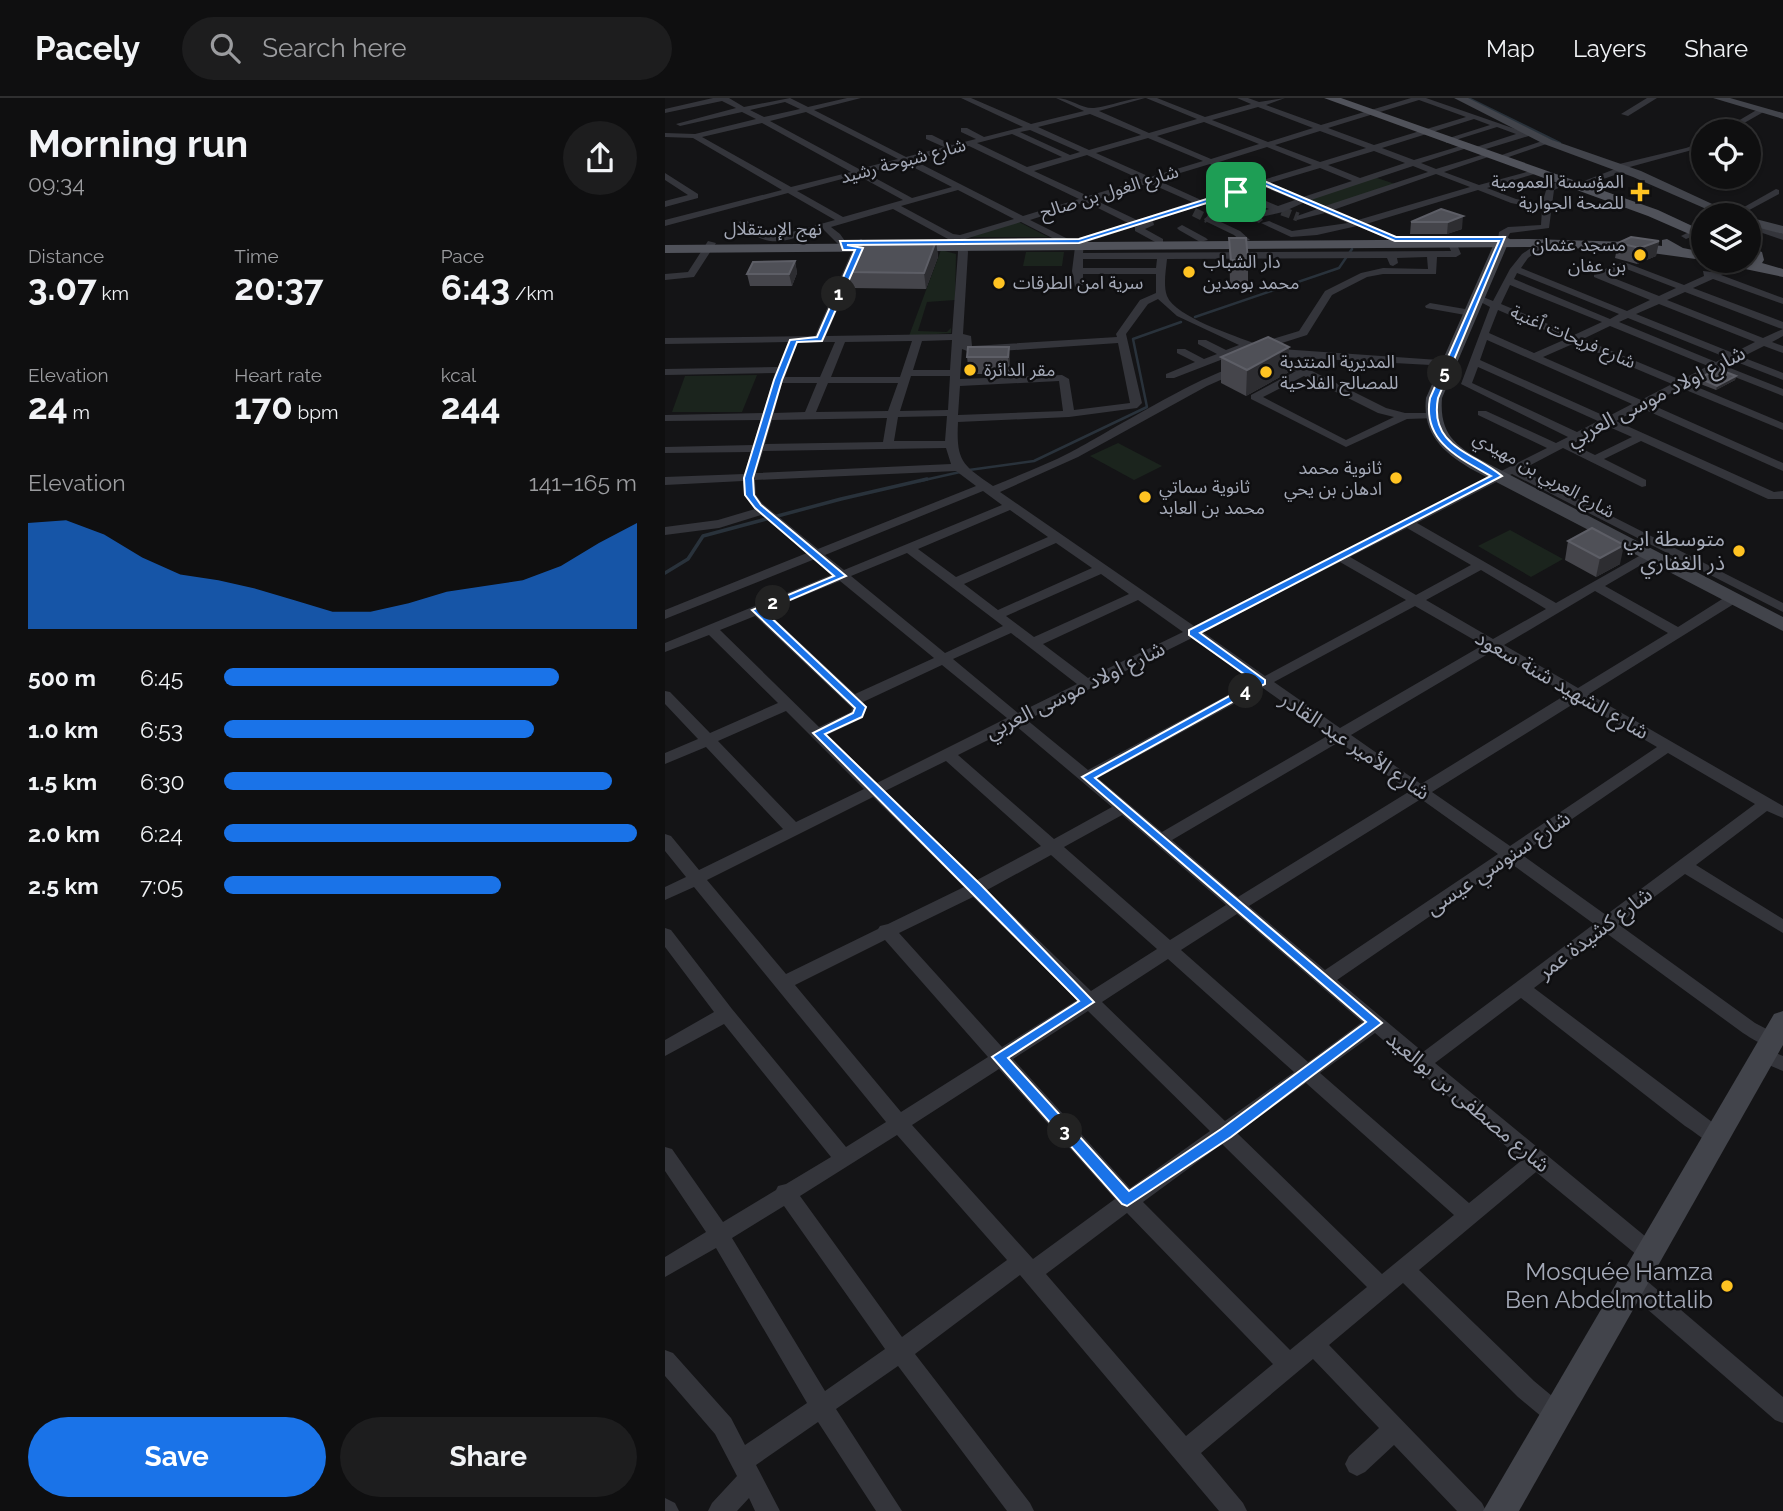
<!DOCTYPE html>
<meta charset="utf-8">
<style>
body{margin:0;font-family:Raleway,"Noto Sans Arabic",sans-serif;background:#1d1d1e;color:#f1f3f6;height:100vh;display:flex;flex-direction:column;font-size:26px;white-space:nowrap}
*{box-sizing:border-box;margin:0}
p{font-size:23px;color:#9b9c9f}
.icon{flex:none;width:38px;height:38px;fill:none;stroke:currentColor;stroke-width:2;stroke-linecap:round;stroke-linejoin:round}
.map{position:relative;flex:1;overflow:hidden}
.side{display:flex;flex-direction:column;background:#0f0f10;width:665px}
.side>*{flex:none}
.tools{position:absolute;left:1026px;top:21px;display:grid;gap:14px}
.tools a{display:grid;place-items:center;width:70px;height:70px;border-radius:50%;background:#0f0f10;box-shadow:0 2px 5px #0004,0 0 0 2px #2f2f30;font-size:35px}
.pin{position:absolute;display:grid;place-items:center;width:60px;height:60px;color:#fff;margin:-30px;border-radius:14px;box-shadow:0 4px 10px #0006}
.km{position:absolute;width:35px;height:35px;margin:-18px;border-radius:50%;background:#222;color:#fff;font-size:19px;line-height:35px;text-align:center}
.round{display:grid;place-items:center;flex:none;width:74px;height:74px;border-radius:37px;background:#1d1d1e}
.summary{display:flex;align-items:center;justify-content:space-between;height:119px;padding:0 28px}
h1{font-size:38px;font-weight:700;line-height:52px}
.figures{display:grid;grid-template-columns:repeat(3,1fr);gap:10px;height:119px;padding:7px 28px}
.figures div{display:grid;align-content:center}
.figures b{font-size:35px;font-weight:700}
.figures small{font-size:19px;font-weight:400}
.figures p{font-size:19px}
.chart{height:196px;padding:14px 28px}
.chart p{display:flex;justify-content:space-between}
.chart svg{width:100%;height:126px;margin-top:7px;fill:#1a73e8;opacity:.7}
.button{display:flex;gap:14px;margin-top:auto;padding:14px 28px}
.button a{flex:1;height:80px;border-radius:42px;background:#1a73e8;color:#fff;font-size:28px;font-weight:700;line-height:80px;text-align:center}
.button a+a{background:#1d1d1e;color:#f1f3f6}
ul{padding:0 28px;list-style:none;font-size:23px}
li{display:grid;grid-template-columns:112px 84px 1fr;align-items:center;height:52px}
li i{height:18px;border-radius:9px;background:#1a73e8}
header{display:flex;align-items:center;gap:42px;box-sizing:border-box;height:98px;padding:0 35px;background:#0f0f10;border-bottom:2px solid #2f2f30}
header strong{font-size:33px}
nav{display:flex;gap:38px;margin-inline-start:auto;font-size:24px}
.search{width:490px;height:63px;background:#1d1d1e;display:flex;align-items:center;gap:18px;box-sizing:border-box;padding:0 24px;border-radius:38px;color:#9b9c9f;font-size:26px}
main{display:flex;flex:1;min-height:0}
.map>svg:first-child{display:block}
</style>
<header>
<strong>Pacely</strong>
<div class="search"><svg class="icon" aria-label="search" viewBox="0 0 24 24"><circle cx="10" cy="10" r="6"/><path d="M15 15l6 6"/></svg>Search here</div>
<nav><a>Map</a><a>Layers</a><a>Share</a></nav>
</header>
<main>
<section class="side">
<div class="summary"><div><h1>Morning run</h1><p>09:34</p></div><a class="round"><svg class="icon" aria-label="share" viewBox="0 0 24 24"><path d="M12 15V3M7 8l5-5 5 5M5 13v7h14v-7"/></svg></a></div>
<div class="figures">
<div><p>Distance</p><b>3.07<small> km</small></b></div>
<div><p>Time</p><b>20:37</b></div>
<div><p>Pace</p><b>6:43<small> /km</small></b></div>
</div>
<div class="figures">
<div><p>Elevation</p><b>24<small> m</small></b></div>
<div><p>Heart rate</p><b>170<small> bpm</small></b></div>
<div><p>kcal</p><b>244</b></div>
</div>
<div class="chart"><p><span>Elevation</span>141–165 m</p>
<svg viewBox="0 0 160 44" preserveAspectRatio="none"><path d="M0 44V7L10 6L20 11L30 19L40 25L50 27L60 30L70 34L80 38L90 38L100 35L110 31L120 29L130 27L140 22L150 14L160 7V44z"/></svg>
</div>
<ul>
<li><b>500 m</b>6:45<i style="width:81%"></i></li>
<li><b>1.0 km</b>6:53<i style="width:75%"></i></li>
<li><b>1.5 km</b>6:30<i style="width:94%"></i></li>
<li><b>2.0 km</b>6:24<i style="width:100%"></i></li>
<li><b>2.5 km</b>7:05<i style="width:67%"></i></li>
</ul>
<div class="button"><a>Save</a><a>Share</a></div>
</section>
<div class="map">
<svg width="1118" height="1413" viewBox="0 0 1118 1413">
<rect width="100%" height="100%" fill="#141416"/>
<!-- green -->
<g fill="#1b241d">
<path d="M709,79L730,86L663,109L644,101Z"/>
<path d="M354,124L383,139H305Z"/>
<path d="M276,152L291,156L290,202L262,204L253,233L282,234L286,230V235L244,238Z"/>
<path d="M361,154H399L397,168H358Z"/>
<path d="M92,277L77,314H7L20,278Z"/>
<path d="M453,345L497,368L469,382L425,358Z"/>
<path d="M845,432L898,461L866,479L813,448Z"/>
</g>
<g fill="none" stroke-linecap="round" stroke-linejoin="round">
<!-- stream-far1 -->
<g stroke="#29323b" stroke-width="2.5">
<path d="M803,0L895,45"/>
<path d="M530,219L674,170L687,151"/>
<path d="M255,383L304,372L369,363L482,309L468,241L516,224"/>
</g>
<!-- stream -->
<path stroke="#29323b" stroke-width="3.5" d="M0,475L23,461L38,438L176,401L262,381"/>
<!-- street-tunnel -->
<g stroke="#313236" stroke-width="9" stroke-dasharray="9 4.5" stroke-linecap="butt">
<path d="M617,113L633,119"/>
<path d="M529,114L543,121"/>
</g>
<!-- street -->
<g fill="#34353b" fill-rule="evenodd">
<path d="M48,0H64L79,9L125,0L143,9L182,0H196L149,12L241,59L279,49L261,41V37H267L287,47L311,41L296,34V30H302L319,39L358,29L296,0H306L366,26L419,13L391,0C405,0 417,11 429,10C447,8 462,0 480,0L434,13L484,35L532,21L481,0H492L540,19L586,6L572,0H583L594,4L620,0L601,7L656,27L746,0H761L859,34L867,33V37L811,54H808V50L851,36L832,29L781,45V41L825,27L809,21L717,50L749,62L802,46V50L756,65L771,71L826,54V58L779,74L814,87L873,71V75L822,90L851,101L877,106L882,89L896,82H902V86L889,92L884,130L845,135L841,143L838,144L833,141L834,134L843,129L876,127L877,111L846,105L813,92L701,126L733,139L735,141L730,144L692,128L652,137L626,139L596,125L604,123L627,133L683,125L660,115L632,122V118L652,111L638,105L618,114L596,119L598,122L594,125L547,104L488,123L489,127L480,131L498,141V145H492L470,133V129L475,127L419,145L418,155L786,153L783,146L791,144L796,156L791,159H772L771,176H718L702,179L667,197L642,237L601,250L788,263L789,265L784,268L619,259L721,310L740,315H767L771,316V320L742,321L681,349L586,301V297L631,273L584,251L509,280H501V276L530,264L512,255V251H520L539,261L552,256L533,246V242H541L561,252L574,247L512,218L493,201L483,206L461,236L477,305L472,310L404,319L293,324C291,363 297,367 328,388C354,377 381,367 406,354C435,339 555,265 578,268V272L542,288L413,359L335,394L529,528L882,350L813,317V313H821L891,345L903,339L796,286L825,209L808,200L813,197L828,203L845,171L857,156L876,143L884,145L863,160L856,170L962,213L985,202L929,179V175L959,164L1019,187L1039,178L1038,173L1047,174L1076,163L1077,167L1056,177L1118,200V206L1048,181L1028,190L1118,224V238L1107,244L1118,248V255L1099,248L1077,259L1118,275V282L1069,263L1060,268L1118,291V298L1052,272L1025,286L1118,325V332L1016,290L985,306L1118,365V373L976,310L951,323L1109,394L1118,393V401H1103L976,343L939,361L981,382V388L977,389L898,350L856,372L1118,505V514L847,376L752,425L891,505L983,453L988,454V460L940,488L1013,529L1062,498H1072V504L924,596L1118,708V720L1102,713L1031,767L1118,821V835L1020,776L953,826L1090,925L1113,937L1115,942L1113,947C1100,951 1088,941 1078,935L941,835L869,890L1059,1033L1062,1039L1059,1045C1045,1050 1032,1035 1020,1028L856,900L770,965L992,1148L995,1155L992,1162L985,1164L978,1162L871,1074L754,1172L869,1283L899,1308L902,1316L899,1324L891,1327L883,1324L853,1299L738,1185L664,1247L817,1405L821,1413H792L729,1347L700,1374L692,1378L684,1374L680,1366L684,1358L714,1330L648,1261L536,1355L578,1405L582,1413H554L355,1177L250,1256L365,1405L369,1413H342L233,1268L171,1311L237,1413H211L153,1324L91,1367L115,1413H90L84,1400L72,1413H43L47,1405L72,1378L50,1336L0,1278V1252L8,1255L66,1320L80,1347L142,1305L51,1150L0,1179V1159L41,1134L0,1073V1049L7,1051L58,1124L111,1092L113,1088L121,1086L166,1059L59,926L0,958V942L49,914L0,849V830L6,832L67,911L181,1049L221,1024L29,789L0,802V789L21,779L0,753V736L6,738L34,772L118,731L41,649L0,666V655L33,641L0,606V593L5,594L45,635L113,605L44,537L0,554V545L168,476L150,461L0,521V512L142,455L96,417L54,430L0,437V429L53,422L90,411L79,397L78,383L0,387V379L79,376L86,354L0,355V349L88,347L96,322L0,323V317L98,315L110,275L0,277V271L113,269L123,244L0,246V240L150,238L191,144L196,141L201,144L161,238L287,236L293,154L291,142L283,141L228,111L166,129L175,136L185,150L180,153L158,131C120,142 105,155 73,124L81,122L103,139H109L170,122L123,95L0,128V122L117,92L28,40L0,39V35L30,36L91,21L77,14L15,28L11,26L71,10L57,3L0,15V11ZM754,2L801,19L709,47L663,30ZM120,4L135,11L99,19L85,12ZM593,9L648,30L603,44L547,22ZM141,14L233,61L194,71L105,23ZM425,16L476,37L424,52L373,29ZM539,24L594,46L546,61L492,38ZM97,25L186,74L126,89L37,39ZM365,32L415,54L405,57L355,34ZM655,33L701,50L655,64L610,47ZM347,36L397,59L362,69L312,45ZM483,40L538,63L485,79L431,55ZM304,48L414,101L358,118L248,62ZM602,49L647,67L598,82L554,64ZM709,53L740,65L695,80L663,67ZM422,57L477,82L423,98L369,73ZM240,65L287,89L247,100L201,75ZM545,66L590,85L536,102L492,82ZM748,68L763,74L660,108L646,102ZM655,70L687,83L638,99L605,85ZM771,76L805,89L693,122L668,112ZM192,77L238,102L178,119L132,93ZM484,85L527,104L472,122L430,102ZM597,88L630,102L613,108L579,94ZM293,92L349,121L295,137L288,136L236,108ZM570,97L604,111L588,116L555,101ZM421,104L463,125L411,141L407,173L410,189L418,187V176H491V195L475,202L451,236L452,239L307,248L306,238L298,236L303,154L300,141L356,124L395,144L396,150H402L403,141L365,122ZM762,159L763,171L718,170L696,175L660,193L634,233L591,246C571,238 510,219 502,198C498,187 501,172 502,161L722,160L725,167L728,168L733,165L732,160ZM418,161H492L491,170H418ZM959,170L1011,190L994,198L941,177ZM852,175L954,216L945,221L849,181ZM845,187L937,224L909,237L836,206ZM1020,194L1114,230L1118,231L1098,240L1002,202ZM994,206L1090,244L1068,255L971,216ZM833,212L901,241L869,255L824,235ZM963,220L1060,259L1051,264L954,224ZM945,228L1043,268L1016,282L918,241ZM287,242L285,272H248L257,243ZM822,242L967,306L942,319L815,262ZM247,243L235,279H166L180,244ZM133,244H170L155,279H120ZM453,245L465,305L409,312L404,281L397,277L295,281L297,251L307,255ZM910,245L1007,286L976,302L878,259ZM813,269L933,323L912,334L807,285ZM246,278H285L283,312L235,313ZM639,278L713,315L729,319L681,342L598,299ZM394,283L398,313L293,317L295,288ZM117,285H152L140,314L109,315ZM163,285H233L223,313L151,314ZM282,318L280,343H229L233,319ZM222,320L218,344L100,346L107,322ZM942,328L967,339L930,357L907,346ZM281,350L286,366L91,375L98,353ZM291,373L311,388L153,451L97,405L91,397L90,382ZM318,393L337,407L179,472L160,457ZM345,412L383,439L291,479L253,451ZM742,430L806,467L751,497L685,459ZM391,445L427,470L333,512L299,486ZM242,455L338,528L280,555L186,478ZM675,464L741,502L600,578L538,534ZM816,472L881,511L828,541L761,502ZM436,476L464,496L369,539L341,518ZM175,483L269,560L190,596L101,513ZM930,493L1003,535L913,590L839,547ZM473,502L518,534L423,580L378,546ZM750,508L818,547L675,630L609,584ZM90,518L187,610L186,614L154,629L55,532ZM346,535L412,586L353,615L288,561ZM527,540L589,583L423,672L362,622ZM828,553L902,596L756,686L686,637ZM277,567L342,620L212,685L162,637L198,620L202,609L198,604ZM598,590L664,637L497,734L433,680ZM913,603L992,649L845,748L767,694ZM121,613L199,691L131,724L53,643ZM351,628L447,709L389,741L293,657ZM674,644L745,693L573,799L507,742ZM1003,655L1090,706L941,817L856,756ZM281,663L376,748L312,782L220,693ZM208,699L299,789L223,826L215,828L213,831L121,876L42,782ZM756,701L833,756L660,872L584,808ZM457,717L561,807L505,842L399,749ZM386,757L492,851L426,893L322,792ZM844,764L929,826L758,954L672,882ZM308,799L412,902L337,949L234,835ZM572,816L697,924L643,964L516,852ZM220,842L323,959L236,1014L130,887ZM503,861L629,974L560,1023L437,904ZM423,913L545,1033L465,1090L348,961ZM710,935L857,1062L804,1105L655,975ZM334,971L450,1101L368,1161L247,1027ZM641,985L789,1117L717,1176L572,1035ZM232,1037L342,1162L237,1239L135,1098ZM557,1046L702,1189L625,1252L478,1104ZM119,1108L220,1251L160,1293L67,1140ZM462,1115L608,1266L521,1338L381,1176Z"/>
<path d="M982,0H992L963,18L956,16Z"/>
<path d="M1095,10L1102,12L1065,33H1056Z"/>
<path d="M880,42L887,44L835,62L828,60Z"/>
<path d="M1038,44V49L961,70V73L913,90L906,88L950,71V67L1021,50Z"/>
<path d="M0,75L33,96V100L0,109V103L23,97L0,82Z"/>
<path d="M1111,91L1114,92V96L1075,117H1065Z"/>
<path d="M543,118L575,133L585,142L577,144L569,137L540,123L539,121Z"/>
<path d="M1083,124L1118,136V142L1083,130Z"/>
<path d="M517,127L541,140L543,142L535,144L514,132L512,130Z"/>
<path d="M1038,127V134L1021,141L1016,138Z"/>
<path d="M43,143L51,145L29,179L0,182V176L23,174Z"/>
<path d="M765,205L806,212L811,215L806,218L761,210L760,208Z"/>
<path d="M1099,950L1118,958V973L1092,962L1090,957L1092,952Z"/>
<path d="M967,1174L975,1177L1118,1299V1325L1110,1322L959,1191L956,1184L959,1177Z"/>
<path d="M0,1400L10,1405L14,1413H0Z"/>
</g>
<!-- secondary -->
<g fill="#42444b" fill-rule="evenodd">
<path d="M789,0H803L887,42L976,73L1071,117H1055L968,79L879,46Z"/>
<path d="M1048,0H1065L1118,15V21Z"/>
<path d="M1083,119L1118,128V136L1083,127Z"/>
<path d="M838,137L845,141L777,300C774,337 792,349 822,365L1118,519V533L810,373C780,356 757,337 761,300L831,141Z"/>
<path d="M1118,913V947L854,1413H818L1109,916Z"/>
</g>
<!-- primary -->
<g fill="#50525a" fill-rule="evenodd">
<path d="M659,0H676L993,112L1038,133V142L983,118Z"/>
<path d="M864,141L965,144L997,148V142L1002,141L1018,150L1038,154V162L965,152L864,149L0,155V147Z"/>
<path d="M1083,149L1097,154L1099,162L1097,165L1118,171V179L1056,166L1054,163H1083Z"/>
</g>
</g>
<!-- wall -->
<g fill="#45454b">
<path d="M776,111L797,131L782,136H745L746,124Z"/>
<path d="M564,140L583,162V186H565Z"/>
<path d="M271,143L273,159L261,191L186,190L184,174Z"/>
<path d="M994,143L991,158L972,166L950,160L953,145Z"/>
<path d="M130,163L132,175L127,188H85L82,176Z"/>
<path d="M344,249L345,276H304L302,259Z"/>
<path d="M624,249V274L581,298L556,285V259Z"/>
<path d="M1071,278L1070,282L1051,292L1033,285L1034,280Z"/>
<path d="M903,443L955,466L931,479L900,462Z"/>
</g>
<!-- shaded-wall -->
<g fill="#2d2d31">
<path d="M798,118L797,131L782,136L783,124Z"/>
<path d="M271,143L273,159L261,191L259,175Z"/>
<path d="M994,143L991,158L972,166L975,150Z"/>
<path d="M130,163L132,175L127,188L124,176Z"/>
<path d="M344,249L345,266V276L343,259Z"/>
<path d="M624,249V274L581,298L582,272Z"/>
<path d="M1071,278L1070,282L1051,292L1052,288Z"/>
<path d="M959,447L955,466L931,479L935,460Z"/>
</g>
<!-- building -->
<g fill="#4f5057" stroke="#5d5e66" stroke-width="2">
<path d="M776,111L798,118L783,124H746Z"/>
<path d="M966,139L994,143L975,150L953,145Z"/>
<path d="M564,140H581L583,162H566Z"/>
<path d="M199,143H271L259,175L184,174Z"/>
<path d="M130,163L124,176H82L88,164Z"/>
<path d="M603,239L624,249L582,272L556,259Z"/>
<path d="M303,249H344L343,259H302Z"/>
<path d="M1053,271L1071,278L1052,288L1034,280Z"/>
<path d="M927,430L959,447L935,460L903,443Z"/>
</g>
<!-- route -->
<path fill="#1a73e8" stroke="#fff" stroke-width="2" fill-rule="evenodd" d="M599,83L731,139H840L773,300C764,349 808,354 837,378L535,535L600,582V586L430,680L717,925L566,1039L462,1108L457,1106L327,959L414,903L148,635L188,615L190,610L87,512L169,478L90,410L80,397L79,380L109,282L125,242L152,239L190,152H178L175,143L414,141ZM599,87L730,143H834L765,300C757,343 794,360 826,378L524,532V537L590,584L417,679L701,924L556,1031L464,1093L343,960L429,904L316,787L160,636L197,619L201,609L99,513L181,478L96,407L89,397L88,380L117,282L132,244L157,243L198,150L182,147L414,145Z"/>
<!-- markers -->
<g fill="#ffc322" stroke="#0f0f11" stroke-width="2.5">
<path d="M971.5 83.5h7v7h7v7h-7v7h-7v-7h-7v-7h7z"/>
<circle cx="975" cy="157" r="7"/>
<circle cx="524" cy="174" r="7"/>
<circle cx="334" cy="185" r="7"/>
<circle cx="305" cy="272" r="7"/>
<circle cx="601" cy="274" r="7"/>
<circle cx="731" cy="380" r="7"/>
<circle cx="480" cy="399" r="7"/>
<circle cx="1074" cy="453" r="7"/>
<circle cx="1062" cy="1188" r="7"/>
</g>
<g text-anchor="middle" stroke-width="5" stroke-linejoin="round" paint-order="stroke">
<!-- far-street labels -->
<g font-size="18" fill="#a4a9b7" stroke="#0f0f11">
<text transform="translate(238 63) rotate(-15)" y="6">شارع شبوحة رشيد</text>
<text transform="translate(444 94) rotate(-17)" y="6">شارع الغول بن صالح</text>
<text x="108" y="137">نهج الإستقلال</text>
<text transform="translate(908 239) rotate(23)" y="6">شارع فريحات ٱغنية</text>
<text transform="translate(879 377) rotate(29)" y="6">شارع العربي بن مهيدي</text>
</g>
<!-- far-poi labels -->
<g font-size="18" fill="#a4a9b7" stroke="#0f0f11" text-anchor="start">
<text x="959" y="90" text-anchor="end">المؤسسة العمومية<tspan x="959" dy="21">للصحة الجوارية</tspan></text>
<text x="961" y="153" text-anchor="end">مسجد عثمان<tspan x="961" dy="21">بن عفان</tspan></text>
<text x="538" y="170">دار الشباب<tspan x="538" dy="21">محمد بومدين</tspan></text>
<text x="348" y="191">سرية امن الطرقات</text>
<text x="615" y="270">المديرية المنتدبة<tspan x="615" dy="21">للمصالح الفلاحية</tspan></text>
<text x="319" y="278">مقر الدائرة</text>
<text x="717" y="376" text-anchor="end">ثانوية محمد<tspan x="717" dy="21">ادهان بن يحي</tspan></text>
<text x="494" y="395">ثانوية سماتي<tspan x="494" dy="21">محمد بن العابد</tspan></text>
</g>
<!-- street labels -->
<g font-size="21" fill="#a4a9b7" stroke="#0f0f11">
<text transform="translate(991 298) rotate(-27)" y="7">شارع اولاد موسى العربي</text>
<text transform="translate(897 587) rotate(30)" y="7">شارع الشهيد شنة سعود</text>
<text transform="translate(410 592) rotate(-26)" y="7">شارع اولاد موسى العربي</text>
<text transform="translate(690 648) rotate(34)" y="7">شارع الأمير عبد القادر</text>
<text transform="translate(833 765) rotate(-34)" y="7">شارع سنوسي عيسى</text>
<text transform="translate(930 835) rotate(-37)" y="7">شارع كشيدة عمر</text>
<text transform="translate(803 1004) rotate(40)" y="7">شارع مصطفى بن بوالعيد</text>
</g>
<!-- poi labels -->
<g font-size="21" fill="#a4a9b7" stroke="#0f0f11" text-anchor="end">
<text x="1060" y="448">متوسطة ابي<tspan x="1060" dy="24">ذر الغفاري</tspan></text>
</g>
<!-- near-poi labels -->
<g font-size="24" fill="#a4a9b7" stroke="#0f0f11" text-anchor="end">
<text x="1048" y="1182">Mosquée Hamza<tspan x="1048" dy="28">Ben Abdelmottalib</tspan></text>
</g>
</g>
</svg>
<div class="tools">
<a><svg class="icon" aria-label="locate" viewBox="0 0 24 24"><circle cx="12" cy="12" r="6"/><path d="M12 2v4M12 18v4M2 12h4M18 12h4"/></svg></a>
<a><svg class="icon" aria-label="layers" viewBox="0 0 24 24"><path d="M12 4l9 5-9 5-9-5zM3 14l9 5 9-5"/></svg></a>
</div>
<div class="pin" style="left:571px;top:94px;background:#1e9e55"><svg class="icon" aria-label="arrive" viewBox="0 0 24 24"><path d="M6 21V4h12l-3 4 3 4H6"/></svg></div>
<b class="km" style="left:174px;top:196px">1</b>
<b class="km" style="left:108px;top:505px">2</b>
<b class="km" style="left:400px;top:1033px">3</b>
<b class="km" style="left:581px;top:593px">4</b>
<b class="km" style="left:780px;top:275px">5</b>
</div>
</main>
